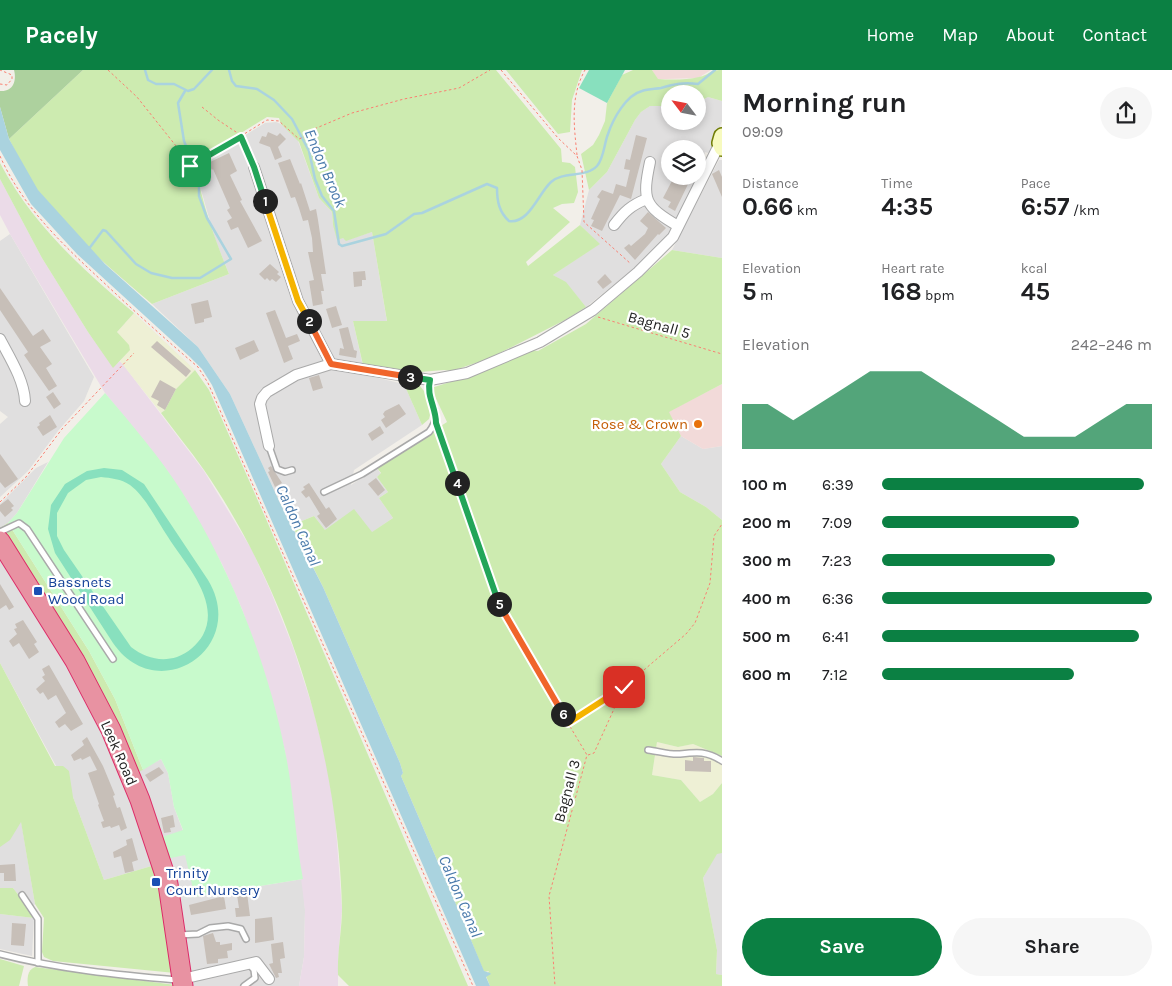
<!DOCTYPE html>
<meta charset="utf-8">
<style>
body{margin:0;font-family:Karla,sans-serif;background:#f6f6f6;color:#202124;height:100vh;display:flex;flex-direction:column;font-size:19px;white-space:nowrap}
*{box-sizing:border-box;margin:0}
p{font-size:16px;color:#757577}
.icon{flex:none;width:28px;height:28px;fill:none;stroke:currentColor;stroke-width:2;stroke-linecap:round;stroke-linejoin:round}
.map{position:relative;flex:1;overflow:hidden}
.panel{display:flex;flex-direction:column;background:#fff;width:450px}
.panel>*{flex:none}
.needle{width:32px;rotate:302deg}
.controls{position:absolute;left:661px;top:15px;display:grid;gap:10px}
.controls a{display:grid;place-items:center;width:45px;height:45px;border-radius:50%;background:#fff;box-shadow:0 2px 8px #0003;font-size:25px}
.pin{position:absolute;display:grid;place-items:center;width:42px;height:42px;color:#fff;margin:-21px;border-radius:10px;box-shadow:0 2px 8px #0006}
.km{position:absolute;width:25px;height:25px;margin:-12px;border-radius:50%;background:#222;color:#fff;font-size:14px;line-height:25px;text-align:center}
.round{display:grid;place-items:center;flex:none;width:52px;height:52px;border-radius:26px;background:#f6f6f6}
.head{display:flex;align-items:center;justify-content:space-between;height:85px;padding:0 20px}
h1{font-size:28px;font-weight:700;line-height:38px}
.figures{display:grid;grid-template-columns:repeat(3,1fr);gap:8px;height:85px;padding:5px 20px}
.figures div{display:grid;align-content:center}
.figures b{font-size:25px;font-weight:700}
.figures small{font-size:14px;font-weight:400}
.figures p{font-size:14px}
.chart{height:140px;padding:10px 20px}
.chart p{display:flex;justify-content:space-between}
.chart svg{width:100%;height:90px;margin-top:5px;fill:#0b8043;opacity:.7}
.primary-button{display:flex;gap:10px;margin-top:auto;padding:10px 20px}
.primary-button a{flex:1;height:58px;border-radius:30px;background:#0b8043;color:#fff;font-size:20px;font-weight:700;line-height:58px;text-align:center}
.primary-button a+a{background:#f6f6f6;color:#202124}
ul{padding:0 20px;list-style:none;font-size:16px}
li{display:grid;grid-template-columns:80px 60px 1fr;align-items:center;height:38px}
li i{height:12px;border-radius:6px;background:#0b8043}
header{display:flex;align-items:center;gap:30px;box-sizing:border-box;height:70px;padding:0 25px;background:#0b8043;color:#fff}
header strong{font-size:24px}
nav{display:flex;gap:28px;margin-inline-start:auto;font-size:18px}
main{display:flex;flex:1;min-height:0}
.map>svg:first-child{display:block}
</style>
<header>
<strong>Pacely</strong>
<nav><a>Home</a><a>Map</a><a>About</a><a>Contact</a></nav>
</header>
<main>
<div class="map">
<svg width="722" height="916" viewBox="0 0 722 916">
<rect width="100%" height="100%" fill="#f2efe9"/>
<!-- residential -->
<g fill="#e0dfdf" fill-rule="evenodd">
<path d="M708,27L722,31V51L711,81L708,83L705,82L704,86L705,90L699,104L668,165L631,201L586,237L566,213L553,205L599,174L580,155L589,120L607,102L635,50L641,42L650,36H670V51H698V32ZM670,79H698V106H670Z"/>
<path d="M276,52L281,54L297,68L319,128L332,142L333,155L343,168L347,170L372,162L387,252L353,251L365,305L404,314L422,355L354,400L351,415L377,398L381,404L377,407L388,422L379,428L393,448L371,463L325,460L314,446L292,455L280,433L230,324L198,277L152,234L229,204L215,169L201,120L196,95L265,53Z"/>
<path d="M719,90H722V188L672,180Z"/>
<path d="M10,164L94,307L84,331L58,361L28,401L0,427V354L8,347L0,341V171Z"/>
<path d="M681,366L703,379L722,376V450L706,437L680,422L661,394Z"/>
<path d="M48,392L17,443L8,453L0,458V434L36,398Z"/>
<path d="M0,487L64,588L117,696L155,795L104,810L73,727L0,593Z"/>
<path d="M161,689L168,703L174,737L183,761L159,768L135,703Z"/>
<path d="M20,745L35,834L30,840L13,818H0V767Z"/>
<path d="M717,783H722V905L716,904L717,880L703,808Z"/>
<path d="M303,809L305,840L304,887L299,916H189L176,830Z"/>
<path d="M0,844L34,848L32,886L0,879Z"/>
</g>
<!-- commercial -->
<g fill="#f2dad9">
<path d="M652,0H711L698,8L666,9H657Z"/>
<path d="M722,314V376L703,379L681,366L668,342Z"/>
</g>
<!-- industrial -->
<path fill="#ebdbe8" d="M0,109L42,188L88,262L113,297L120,291L125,297L204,401L252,480L271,522L293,577L314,642L327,696L335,745L342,839L338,892V916H299L304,887L305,840L285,681L264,602L242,539L222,494L181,421L149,377L105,323L10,164L0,145Z"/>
<!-- farmland -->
<g fill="#eef0d5">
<path d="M134,243L195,300L176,319L165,340L161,343L120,291L130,279L117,262Z"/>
<path d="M657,672L678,677L693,674L722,686V713L713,724L700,732L681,710L652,705Z"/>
</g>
<!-- grass -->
<g fill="#cdebb0">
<path d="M83,0H496L561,79L562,92L570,93L575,97L578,122L574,133L562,134L553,138L570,152L526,192L528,196L580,155L600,174L553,205L566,212L586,237L565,250L490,288L452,301L444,300L420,302L363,295L353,251H387L372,162L346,171L343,168L337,170L333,155L332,142L319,128L299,72L281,54L279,48L267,47L194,92C200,101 199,112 201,122C208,150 218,177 229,204L152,234C111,199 68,164 37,120C26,104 18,86 9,69Z"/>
<path d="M506,0H582L572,30L570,62L558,64Z"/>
<path d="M633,0H652L658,9C670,10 687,10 699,7C710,5 708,0 722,0V31L708,27L698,32V24H670V36H650L641,42L635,50L607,102L589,120L581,84L593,75L599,65L605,51L607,33L622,5Z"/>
<path d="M0,93C32,154 82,199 134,243L117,262L129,275L130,280L113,298L88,262L42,188L0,109Z"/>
<path d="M672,180L722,188V314L669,342L681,366L661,394L680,422L706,437L722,450V686L693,674L678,677L657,672L652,705L681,710L700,732L713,724L722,713V783L717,784L703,808L717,880L716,904L722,905V916H490L486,906L489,901L484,902L466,858L468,852L464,853L401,706L403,703L400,693L323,517L292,455L314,446L325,460L354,439L372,462L393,448L379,428L388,422L377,407L381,403L377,398L447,352L431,318L479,303L530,280L538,281L586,254Z"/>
<path d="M195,300L209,320L266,449L468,916H349L338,905C337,883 342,860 342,838C338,684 291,527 204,400C190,380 175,362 161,343L165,340L176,319Z"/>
<path d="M404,314L420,316L424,321L431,341L429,349L422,355Z"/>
<path d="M8,453L89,581L115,629L143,700L135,703L0,461V458Z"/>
<path d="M0,593L55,696H63L69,701L73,727L104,810L155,795L169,856L175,903L53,891L44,887L42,882L44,848L35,834L21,752L10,770L0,777Z"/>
<path d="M0,818H13L33,844L34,848L0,844Z"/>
<path d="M0,889L24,896L19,916H0Z"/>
<path d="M35,897L176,915V916H28C27,909 27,900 35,897Z"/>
</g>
<!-- forest -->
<path fill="#add19e" d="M14,0H83L9,69L0,37V21C13,22 17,11 14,0Z"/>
<!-- park -->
<path fill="#c8facc" d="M105,323C132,355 160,387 182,422C231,500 267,591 285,681C294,723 295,767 303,809L176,830L159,768L183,760L174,737L168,703L161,689L143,700L115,629L89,581L8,453L17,443L64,368Z"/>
<!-- pitch -->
<g fill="#88e0be" fill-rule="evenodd">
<path d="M589,0H625L607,33L579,18Z"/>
<path d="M104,398L122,400L144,414L208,510C249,578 158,638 113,573L55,483L48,459L51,435L65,414L87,401ZM101,407C111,408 121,409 130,415C146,427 157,451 168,467C185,494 221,531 203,565C197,575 188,583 177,587C161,592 145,588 131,577L64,480L57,466V443L68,423L86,410Z"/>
</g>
<!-- parking -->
<path fill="#e2e2e2" d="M185,785L195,827L176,830L166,789Z"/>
<!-- water -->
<path fill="#aad3df" d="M0,37L9,69L38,120L105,194L198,277L230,324L280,433L323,517L400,693L403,703L401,706L464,853L468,852L469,854L466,858L484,901L490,903L491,904L486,907L490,916H476L212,315L202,299L190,287L77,184L31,134L0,80Z"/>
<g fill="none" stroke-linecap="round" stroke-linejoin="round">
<!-- stream -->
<g stroke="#aad3df" stroke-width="2.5">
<path d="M145,0L148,10L156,14H174L188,21L194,19L212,0"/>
<path d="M229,0L232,11L236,16L257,19L274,30L292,49L309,81L315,109L322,126L334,141L339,174L342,176L386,164L414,144L422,143L487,114L497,118C497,131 499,142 509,151C529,154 538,124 551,112C563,101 586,108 597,96C604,88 604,74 608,64C613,49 626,25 642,21C648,19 655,19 661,18C674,14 684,12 698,14L715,0"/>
<path d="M88,180L103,160L106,161L136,194L151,203L172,208H200L231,189L207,148L199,126V108L184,71L178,33L185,21"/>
</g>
</g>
<!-- building -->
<g fill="#c7bfb8">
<path d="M268,62L277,66L280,63L286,69L278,77L282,87L275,90L270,77L259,73L262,66L266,67Z"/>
<path d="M636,65L647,68L631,129L620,125L602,161L591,156L594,150L591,149L600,129L597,127L602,120L613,124L616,114L626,117L630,100L624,99L626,89L630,90Z"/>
<path d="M229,83L237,101L230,105L242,130L240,131L262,171L248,178L238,157L231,160L227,151L232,148L227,140L230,138L213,99L212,100L208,93Z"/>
<path d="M290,89L300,114L301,113L310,141L316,139L318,150L326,204H321L324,221H321L323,234L313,236L309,211L314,210L308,182H313L312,168L308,150L303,151L299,138L295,127L291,128L278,93Z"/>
<path d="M719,100L722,107V127L712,104Z"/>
<path d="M681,106H692L675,141L668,137L671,132L663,128L674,107L680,109Z"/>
<path d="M648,142L666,158L659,165L658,164L635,190L624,178L629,174L631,176L645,164L648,158L640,151Z"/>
<path d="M270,194L279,202L277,204L281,207L276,212L272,209L270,211L267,208L265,210L259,204Z"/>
<path d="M365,201L366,210H362V216L354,217L353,202Z"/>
<path d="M605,204L612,212L603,219L597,212Z"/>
<path d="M0,218L33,266L43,259L51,271L40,277L52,294L46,298L57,316L49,321L24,285L28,282L0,240Z"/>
<path d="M208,230L212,247L204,249V252L195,254L191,234Z"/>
<path d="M336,236L342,255L332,258L326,239Z"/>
<path d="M275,240L286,268L297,264L300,271L288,276L293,289L284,293L266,243Z"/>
<path d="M348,257L354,280L357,281L356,288L339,285L340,278L344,279L339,259Z"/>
<path d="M254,270L259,281L240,290L235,278Z"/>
<path d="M157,271L191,301L186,307L151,277Z"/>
<path d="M319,305L323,318L313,321L309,308Z"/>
<path d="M160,310L176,319L165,340L157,335L159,331L151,327Z"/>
<path d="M53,322L61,334L54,339L46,327Z"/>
<path d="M399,334L406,344L386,358L381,350L385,347L383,344L385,341Z"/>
<path d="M50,345L57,357L43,366L37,357L40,355L39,353Z"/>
<path d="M380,356L384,363L372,371L368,364Z"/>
<path d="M0,384L18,409L5,418L0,412Z"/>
<path d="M271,396L282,413L275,417L268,402L270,401L268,398Z"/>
<path d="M376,408L385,420L378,426L368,414Z"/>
<path d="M309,413L326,439L329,437L337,449L326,458L317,446L320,444L309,426L306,428L301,422L305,419L303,417Z"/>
<path d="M8,429L14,436L11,438L13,440L5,447L0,441V435Z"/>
<path d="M0,514L14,537L9,540L6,535L0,539Z"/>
<path d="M23,550L37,572L34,574L39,582L29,589L19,573L13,577L9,571L17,564L14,559L17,558L15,554Z"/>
<path d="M49,595L83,654L71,661L65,654L59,658L55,652L66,643L56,625L48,630L43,622L40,624L36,619L45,611L42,607L45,605L42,599Z"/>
<path d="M87,667L103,696L115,725L113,726L117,738L120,737L127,758L121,761L119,755L111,758L110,756L103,758L101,752L104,751L98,735L99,734L88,703L97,700L90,686L82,690L81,688L74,691L71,685L84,675L82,671Z"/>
<path d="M693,687L704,688V691H711V702L685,701V690L693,691Z"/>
<path d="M159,697L164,703L150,712L145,705Z"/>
<path d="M173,745L175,757L170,758L171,762L164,763L161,748Z"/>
<path d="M132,768L138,790L132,792L134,801L125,803L121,786L114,788L113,782L127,775L126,770Z"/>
<path d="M15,794L16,811H4V803H0V795Z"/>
<path d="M247,823L250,846L236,847L235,838H239L237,825Z"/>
<path d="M224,826L226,839L191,845L189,835Z"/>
<path d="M272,847L274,870L255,873V849Z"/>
<path d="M12,853L26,854L24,876L11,875Z"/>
<path d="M213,863L216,872H220V875L232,873V880L227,881L228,888L218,889V893L207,894L203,866Z"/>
<path d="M283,872L285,888L280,889L282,903H278L279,907L276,908L269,894L273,893L271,874Z"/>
</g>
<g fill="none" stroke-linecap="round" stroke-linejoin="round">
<!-- lane casing -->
<g stroke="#a9a9a9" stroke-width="8">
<g id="lane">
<path d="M269,376L277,399L285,402L292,400"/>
<path d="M324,422L362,404L429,362C446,340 424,333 430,310"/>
<path d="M0,462L19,453L27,459L113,589"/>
<path d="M648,680C658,681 670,685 680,684C697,682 707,681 722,691"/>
<path d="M22,825L38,849V893"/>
<path d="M178,865L198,864L210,858L228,856L241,859L246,869"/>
<path d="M0,884C58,899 118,905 177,910"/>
<path d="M244,916L255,908L254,900L249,894"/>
</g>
</g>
<!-- street casing -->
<g stroke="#a9a9a9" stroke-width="12">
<g id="street">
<path d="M650,92C642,130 644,136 678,156"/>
<path d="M254,97L298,231L331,294"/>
<path d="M614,155C624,142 631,135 647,129"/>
<path d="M0,269C10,288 24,310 25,331"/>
<path d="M269,376L260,334L262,328L267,322L296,305L331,294L430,310L467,303L540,272L593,240L638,202L673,167L720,73"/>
<path d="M182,909L256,892L269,909"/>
</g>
</g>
<!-- secondary casing -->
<g stroke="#707d05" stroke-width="18">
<path id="secondary" d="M722,66L720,73L722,78"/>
</g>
<!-- highway casing -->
<g stroke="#dc2a67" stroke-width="21">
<path id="highway" d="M0,471L75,591L111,660L140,730L168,814L183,916"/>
</g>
<!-- path -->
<g stroke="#fa8072" stroke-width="1" stroke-dasharray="2.5 2.5" stroke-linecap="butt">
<path d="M108,0L137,27L192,96L267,50L279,51L299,69L306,66L307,62L352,43L404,29L459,18L490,0"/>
<path d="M501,0L558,68L577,86L582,100L584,152L631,194"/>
<path d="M0,14L7,15L12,9V5L0,0"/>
<path d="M202,37L218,50L239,64L251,89"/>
<path d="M577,85C574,55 570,27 585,0"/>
<path d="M0,86C22,136 62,174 101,210C133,240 165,269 198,297L208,313L473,916"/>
<path d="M598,247L722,284"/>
<path d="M439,361L501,541L587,685L549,826L555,916"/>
<path d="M0,432L26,407L62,359L134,283"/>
<path d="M569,653L622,618"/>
<path d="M588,685L594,683L624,617L686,564L695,553L710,513L714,466L722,454"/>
</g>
<!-- lane -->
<use href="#lane" stroke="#fff" stroke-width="5"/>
<!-- street -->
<use href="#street" stroke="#fff" stroke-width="10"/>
<!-- secondary -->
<use href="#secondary" stroke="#f7fabf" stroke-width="15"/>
<!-- highway -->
<use href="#highway" stroke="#e892a2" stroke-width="19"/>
</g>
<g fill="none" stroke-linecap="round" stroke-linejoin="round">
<!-- split-1 casing -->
<g stroke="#fff" stroke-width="10">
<path id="split-1" d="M190,96L241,67L254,97L265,131"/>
</g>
<!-- split-2 casing -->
<g stroke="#fff" stroke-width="10">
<path id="split-2" d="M265,131L298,231L309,251"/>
</g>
<!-- split-3 casing -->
<g stroke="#fff" stroke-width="10">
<path id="split-3" d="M309,251L331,294L410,307"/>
</g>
<!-- split-4 casing -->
<g stroke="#fff" stroke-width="10">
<path id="split-4" d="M410,307L430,310C426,326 436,337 436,353L457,413"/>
</g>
<!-- split-5 casing -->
<g stroke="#fff" stroke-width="10">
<path id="split-5" d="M457,413L499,534"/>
</g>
<!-- split-6 casing -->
<g stroke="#fff" stroke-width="10">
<path id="split-6" d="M499,534L563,644"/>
</g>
<!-- split-7 casing -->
<g stroke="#fff" stroke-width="10">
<path id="split-7" d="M563,644L568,653L624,617"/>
</g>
<!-- split-1 -->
<use href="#split-1" stroke="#22a559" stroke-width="6"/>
<!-- split-2 -->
<use href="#split-2" stroke="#f5b400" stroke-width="6"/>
<!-- split-3 -->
<use href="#split-3" stroke="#f0652b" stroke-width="6"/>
<!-- split-4 -->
<use href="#split-4" stroke="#22a559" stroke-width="6"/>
<!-- split-5 -->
<use href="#split-5" stroke="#22a559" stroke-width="6"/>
<!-- split-6 -->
<use href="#split-6" stroke="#f0652b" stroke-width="6"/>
<!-- split-7 -->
<use href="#split-7" stroke="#f5b400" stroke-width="6"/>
</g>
<!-- markers -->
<circle fill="#e8710a" stroke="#fff" stroke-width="2" cx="698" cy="354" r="5"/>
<g fill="#1a4fb4" stroke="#fff" stroke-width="2">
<rect x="33" y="516" width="10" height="10" rx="2.5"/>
<rect x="151" y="807" width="10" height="10" rx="2.5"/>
</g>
<g text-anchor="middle" stroke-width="4.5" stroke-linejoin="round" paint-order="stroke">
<!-- street labels -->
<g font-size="15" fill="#222" stroke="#fff">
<text transform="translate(659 255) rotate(16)" y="5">Bagnall 5</text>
<text transform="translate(119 683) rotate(66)" y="5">Leek Road</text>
<text transform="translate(567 721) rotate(-75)" y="5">Bagnall 3</text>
</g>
<!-- food labels -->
<g font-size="15" fill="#c56008" stroke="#fff" text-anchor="end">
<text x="688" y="359">Rose &amp; Crown</text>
</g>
<!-- transit labels -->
<g font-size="15" fill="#164399" stroke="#fff" text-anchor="start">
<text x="48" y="517">Bassnets<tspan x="48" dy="17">Wood Road</tspan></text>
<text x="166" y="808">Trinity<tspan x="166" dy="17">Court Nursery</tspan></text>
</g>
<!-- water labels -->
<g font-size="16" font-style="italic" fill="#4a7aab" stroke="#fff">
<text transform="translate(326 98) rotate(67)" y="6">Endon Brook</text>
<text transform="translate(299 455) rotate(66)" y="6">Caldon Canal</text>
<text transform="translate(461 826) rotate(67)" y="6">Caldon Canal</text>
</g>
</g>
</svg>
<div class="controls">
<a><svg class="needle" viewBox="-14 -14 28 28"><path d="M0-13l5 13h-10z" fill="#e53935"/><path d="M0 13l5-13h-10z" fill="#757577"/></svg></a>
<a><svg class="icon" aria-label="layers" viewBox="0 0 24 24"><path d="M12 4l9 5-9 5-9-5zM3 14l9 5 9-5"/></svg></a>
</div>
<div class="pin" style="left:190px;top:96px;background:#1e9e55"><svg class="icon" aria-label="arrive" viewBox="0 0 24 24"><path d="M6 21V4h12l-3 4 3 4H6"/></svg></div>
<div class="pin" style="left:624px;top:617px;background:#d93025"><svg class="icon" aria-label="check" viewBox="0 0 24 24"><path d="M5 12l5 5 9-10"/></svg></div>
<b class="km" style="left:265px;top:131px">1</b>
<b class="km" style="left:309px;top:251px">2</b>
<b class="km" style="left:410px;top:307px">3</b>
<b class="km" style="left:457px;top:413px">4</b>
<b class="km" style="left:499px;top:534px">5</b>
<b class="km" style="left:563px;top:644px">6</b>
</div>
<section class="panel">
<div class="head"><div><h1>Morning run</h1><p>09:09</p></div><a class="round"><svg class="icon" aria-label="share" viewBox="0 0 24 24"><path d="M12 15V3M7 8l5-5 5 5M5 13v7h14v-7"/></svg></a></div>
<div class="figures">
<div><p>Distance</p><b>0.66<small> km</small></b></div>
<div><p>Time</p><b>4:35</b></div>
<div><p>Pace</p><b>6:57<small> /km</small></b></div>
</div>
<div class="figures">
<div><p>Elevation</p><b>5<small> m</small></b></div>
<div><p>Heart rate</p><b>168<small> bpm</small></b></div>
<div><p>kcal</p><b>45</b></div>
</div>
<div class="chart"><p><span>Elevation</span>242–246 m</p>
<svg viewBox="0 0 160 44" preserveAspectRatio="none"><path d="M0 44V22L10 22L20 30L30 22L40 14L50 6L60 6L70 6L80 14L90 22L100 30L110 38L120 38L130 38L140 30L150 22L160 22V44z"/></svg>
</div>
<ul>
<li><b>100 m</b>6:39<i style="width:97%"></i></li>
<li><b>200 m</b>7:09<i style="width:73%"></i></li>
<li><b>300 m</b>7:23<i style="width:64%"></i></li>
<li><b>400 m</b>6:36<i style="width:100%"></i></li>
<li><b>500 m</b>6:41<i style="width:95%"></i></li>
<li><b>600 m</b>7:12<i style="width:71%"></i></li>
</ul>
<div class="primary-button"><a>Save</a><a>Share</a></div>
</section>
</main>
